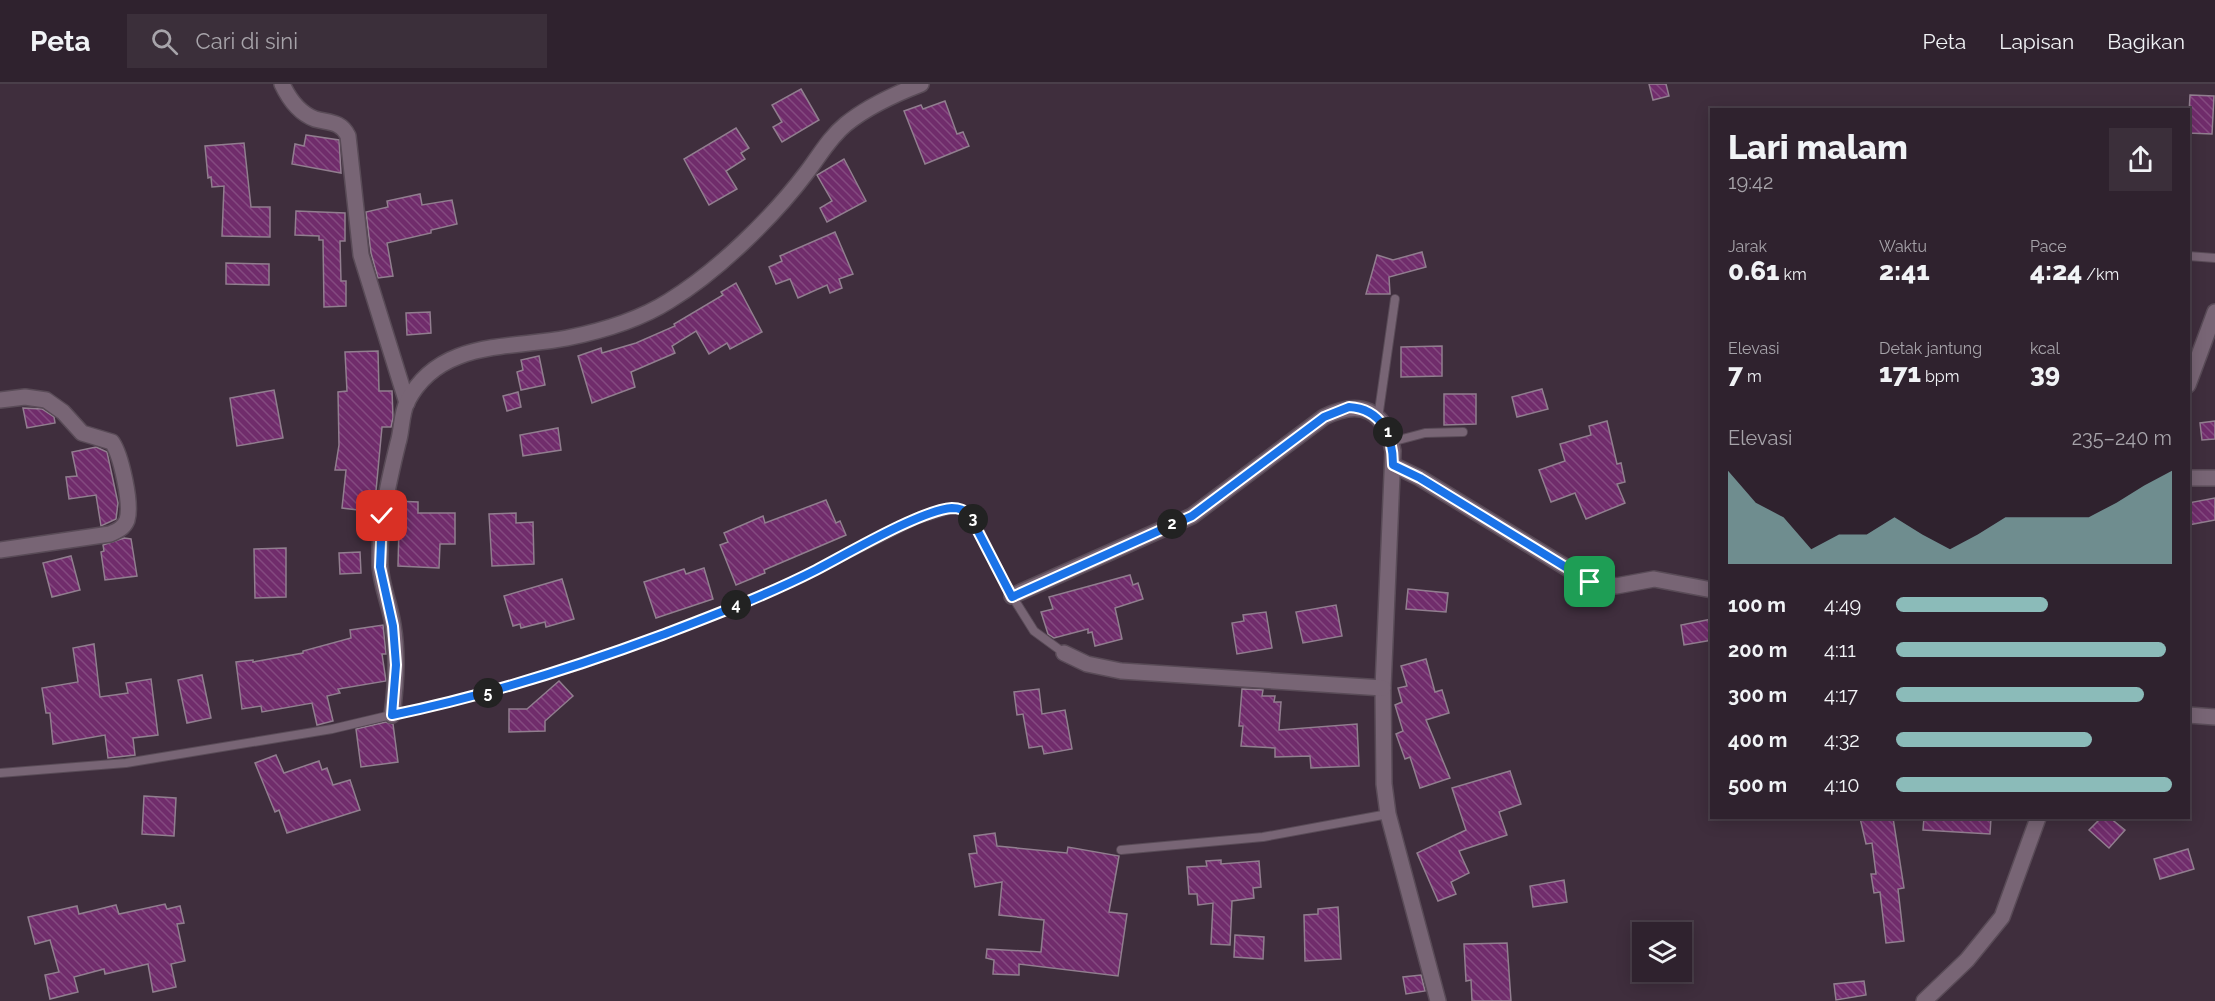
<!DOCTYPE html>
<html lang="id">
<meta charset="utf-8">
<style>
body{margin:0;font-family:Raleway,sans-serif;background:#3b2f3a;color:#f1f3f6;height:100vh;display:flex;flex-direction:column;font-size:22px;white-space:nowrap}
*{box-sizing:border-box;margin:0}
p{font-size:20px;color:#a7a4aa}
.icon{flex:none;width:33px;height:33px;fill:none;stroke:currentColor;stroke-width:2;stroke-linecap:round;stroke-linejoin:round}
.map{position:relative;flex:1;overflow:hidden}
.drawer{position:absolute;left:1710px;top:24px;width:480px;height:711px;display:flex;flex-direction:column;background:#2f222e;border-radius:0px;box-shadow:0 3px 15px #0003,0 0 0 2px #4a3f4a}
.drawer>*{flex:none}
.controls{position:absolute;left:1632px;top:838px;display:grid;gap:12px}
.controls a{display:grid;place-items:center;width:60px;height:60px;border-radius:0px;background:#2f222e;box-shadow:0 3px 15px #0003,0 0 0 2px #4a3f4a;font-size:30px}
.pin{position:absolute;display:grid;place-items:center;width:51px;height:51px;color:#fff;margin:-26px;border-radius:12px;box-shadow:0 3px 9px #0006}
.km{position:absolute;width:30px;height:30px;margin:-15px;border-radius:50%;background:#222;color:#fff;font-size:16px;line-height:30px;text-align:center}
.round{display:grid;place-items:center;flex:none;width:63px;height:63px;border-radius:0px;background:#3b2f3a}
.head{display:flex;align-items:center;justify-content:space-between;height:102px;padding:0 18px}
h1{font-size:33px;font-weight:800;line-height:45px}
.figures{display:grid;grid-template-columns:repeat(3,1fr);gap:9px;height:102px;padding:6px 18px}
.figures div{display:grid;align-content:center}
.figures b{font-size:26px;font-weight:800}
.figures small{font-size:16px;font-weight:400}
.figures p{font-size:16px}
.chart{height:168px;padding:12px 18px}
.chart p{display:flex;justify-content:space-between}
.chart svg{width:100%;height:108px;margin-top:6px;fill:#8bbbb9;opacity:.7}
ul{padding:0 18px;list-style:none;font-size:20px}
li{display:grid;grid-template-columns:96px 72px 1fr;align-items:center;height:45px}
li i{height:15px;border-radius:8px;background:#8bbbb9}
header{display:flex;align-items:center;gap:36px;box-sizing:border-box;height:84px;padding:0 30px;background:#2f222e;border-bottom:2px solid #4a3f4a}
header strong{font-size:28px}
nav{display:flex;gap:33px;margin-inline-start:auto;font-size:21px}
.search{width:420px;height:54px;background:#3b2f3a;display:flex;align-items:center;gap:15px;box-sizing:border-box;padding:0 21px;border-radius:0px;color:#a7a4aa;font-size:22px}
.map>svg:first-child{display:block}
</style>
<header>
<strong>Peta</strong>
<div class="search"><svg class="icon" aria-label="search" viewBox="0 0 24 24"><circle cx="10" cy="10" r="6"/><path d="M15 15l6 6"/></svg>Cari di sini</div>
<nav><a>Peta</a><a>Lapisan</a><a>Bagikan</a></nav>
</header>
<div class="map">
<svg width="2215" height="917" viewBox="0 0 2215 917">
<defs>
<pattern id="building-back-hatch" width="6" height="6" patternUnits="userSpaceOnUse" patternTransform="scale(1.5)"><rect width="6" height="6" fill="#702c6b"/><path d="M-1 5l2 2M0 0l6 6M5-1l2 2" fill="none" stroke="#844a80"/></pattern>
</defs>
<rect width="100%" height="100%" fill="#3f2e3d"/>
<!-- building -->
<g fill="url(#building-back-hatch)" stroke="#917e8f" stroke-width="1.5">
<path d="M1649,0H1666L1669,12L1653,16Z"/>
<path d="M801,5L819,36L782,58L773,43L782,38L772,21Z"/>
<path d="M2190,11L2214,12L2212,50L2188,49Z"/>
<path d="M945,17L957,50L963,48L969,62L925,80L904,27L921,21L923,25Z"/>
<path d="M736,44L749,64L741,69L745,75L726,87L737,105L709,121L684,75Z"/>
<path d="M306,51L339,56L341,89L292,80L295,60L304,62Z"/>
<path d="M244,59L251,123H270V153L222,152L224,102L212,103L211,93L208,94L205,62Z"/>
<path d="M844,75L866,117L827,138L820,124L832,117L817,91Z"/>
<path d="M420,110L422,121L452,116L457,140L431,146V149L387,159L393,192L378,194L371,169L366,128L388,123L387,117Z"/>
<path d="M296,127L345,129V157H340L341,197H346V222L324,223L323,156H319V152L295,151Z"/>
<path d="M835,148L853,190L839,195L842,204L830,209L827,201L798,214L790,195L776,200L769,183L782,177L780,172Z"/>
<path d="M1422,168L1426,183L1389,193L1390,210H1366L1377,171L1393,176Z"/>
<path d="M226,179L269,180V201L226,200Z"/>
<path d="M736,199L762,248L730,265L727,259L709,270L696,247L672,262L675,269L631,288L635,303L592,319L578,272L601,264L602,269L636,259L675,242L674,240L723,211L721,208Z"/>
<path d="M430,228L431,249L407,251L406,229Z"/>
<path d="M1442,262V292L1401,293V263Z"/>
<path d="M378,267L379,307H392L393,334L391,343H382L374,428L342,424L346,386H335L339,361L338,308L347,307L345,268Z"/>
<path d="M539,272L545,301L521,306L517,288L523,286L521,276Z"/>
<path d="M1542,305L1548,325L1517,333L1512,313Z"/>
<path d="M274,306L283,354L237,362L230,314Z"/>
<path d="M518,308L521,323L507,327L503,312Z"/>
<path d="M1444,310H1476V340L1444,341Z"/>
<path d="M23,324L42,325L54,333L55,339L27,344Z"/>
<path d="M1607,337L1617,380L1621,379L1625,398L1617,400L1625,419L1586,435L1575,409L1551,418L1539,386L1565,377L1560,360L1591,351L1589,342Z"/>
<path d="M2215,337V355L2202,356L2200,339Z"/>
<path d="M558,344L561,366L523,372L520,351Z"/>
<path d="M96,363L107,368L118,419L116,435L101,442L96,411L69,415L66,393L77,392L72,368Z"/>
<path d="M2215,414V436L2188,441V419Z"/>
<path d="M826,416L836,439L840,437L846,451L764,486L765,489L736,501L720,461L728,458L724,449L763,432L765,439Z"/>
<path d="M395,417L418,418V429H455V460H440L439,484L398,482L399,443H395Z"/>
<path d="M516,429V439L533,438L534,480L492,482L489,430Z"/>
<path d="M124,454L131,455L137,492L105,496L101,468L104,467L103,461Z"/>
<path d="M286,464V513L255,514L254,465Z"/>
<path d="M360,468L361,489L340,490L339,469Z"/>
<path d="M71,472L80,506L52,513L43,479Z"/>
<path d="M704,484L713,515L656,534L644,498L684,485L686,490Z"/>
<path d="M1130,491L1133,501L1138,499L1143,515L1115,524L1122,555L1095,562L1092,548L1088,549V545L1054,554L1048,550L1041,528L1053,525L1049,513Z"/>
<path d="M562,495L574,535L546,543L545,538L521,544L520,540L513,542L504,512Z"/>
<path d="M1408,505L1448,509L1446,528L1406,525Z"/>
<path d="M1336,521L1342,552L1303,559L1296,528Z"/>
<path d="M1266,528L1272,564L1237,570L1232,539L1244,537L1243,531Z"/>
<path d="M1712,535V556L1684,561L1681,541Z"/>
<path d="M383,541L386,570H382L386,597L338,605L340,609L327,612L333,637L317,641L312,619L262,628L261,622L242,625L236,578L253,576V578L303,569V567L351,554L350,546Z"/>
<path d="M94,560L100,613L128,609L126,599L151,595L158,651L133,654L135,671L108,674L105,651L53,660L50,629H46L42,604L78,598L73,564Z"/>
<path d="M1426,575L1435,608L1442,606L1449,629L1426,636L1450,694L1420,704L1410,673L1405,675L1396,650L1403,647L1395,621L1402,618L1398,604L1407,602L1401,582Z"/>
<path d="M202,591L211,634L187,639L178,596Z"/>
<path d="M559,597L573,612L545,637V647L509,648V625H527Z"/>
<path d="M1039,605L1042,630L1065,626L1072,665L1044,670L1042,662L1029,664L1023,630L1017,631L1014,608Z"/>
<path d="M1242,605L1263,606L1262,612H1275L1274,618H1281L1279,646L1357,640L1359,682L1311,684L1310,672L1275,673V664L1241,662L1243,642H1239Z"/>
<path d="M386,638L393,640L398,678L361,683L356,645Z"/>
<path d="M276,671L284,689L319,677L322,686L327,684L333,701L350,696L360,726L287,749L279,726L275,728L255,679Z"/>
<path d="M1510,687L1521,720L1499,728L1507,751L1459,767L1469,789L1451,798L1456,810L1438,817L1417,769L1466,746L1452,704Z"/>
<path d="M144,712L176,714L174,752L142,750Z"/>
<path d="M1860,734H1893L1904,804L1898,805L1904,857L1886,859L1880,808L1874,809L1871,790H1876L1872,759L1866,760Z"/>
<path d="M1924,734H1991L1990,750L1923,746Z"/>
<path d="M2101,734H2110L2125,746L2109,764L2089,746Z"/>
<path d="M995,749L997,762L1067,769L1068,763L1119,772L1109,828L1127,830L1118,892L1019,880V891L993,890L994,876L986,874L987,865L1041,868L1044,836L999,831L1002,798L975,803L969,770L977,769L974,752Z"/>
<path d="M2188,765L2194,785L2160,795L2154,775Z"/>
<path d="M1221,776V780L1259,777L1261,803L1253,804L1254,814L1232,817L1230,861L1211,860L1213,819L1198,821L1197,810H1189L1187,783L1207,782L1206,777Z"/>
<path d="M1564,796L1567,818L1533,823L1530,802Z"/>
<path d="M165,820L167,825L180,822L184,839L177,840L185,877L171,880L176,903L153,908L148,880L105,890L104,885L74,893L78,908L50,915L45,891L59,888L50,856L35,860L28,833L77,822L79,830L116,821L119,830Z"/>
<path d="M1338,823L1341,875L1305,877L1304,831L1318,830V825Z"/>
<path d="M1235,851L1264,853L1263,875L1234,873Z"/>
<path d="M1507,859L1511,917H1472L1471,896L1466,897L1464,860Z"/>
<path d="M1421,891L1425,907L1406,910L1403,893Z"/>
<path d="M1864,897L1866,911L1836,916L1834,900Z"/>
</g>
<g fill="none" stroke-linecap="round" stroke-linejoin="round">
<!-- lane casing -->
<g stroke="#594b57" stroke-width="10">
<g id="lane">
<path d="M2188,172L2215,174"/>
<path d="M1378,334L1395,215"/>
<path d="M1391,358L1425,349L1463,348"/>
<path d="M0,689L126,679L332,645L501,605L584,580L708,533L802,493L916,436L955,424L961,425L974,436L1012,512L1034,547L1064,569"/>
<path d="M1121,766L1263,753L1388,730"/>
</g>
</g>
<!-- street casing -->
<g stroke="#594b57" stroke-width="18">
<g id="street">
<path d="M282,0C289,15 299,29 315,35C329,39 341,37 348,52L361,171L407,319"/>
<path d="M0,316L25,313L46,316L63,328L82,349L112,358C121,371 132,420 127,436C124,444 117,447 110,450L0,466"/>
<path d="M1393,381L1420,394L1590,498L1616,502L1654,495L1712,506"/>
<path d="M2188,394H2215"/>
<path d="M1012,512L1192,432L1324,333C1360,315 1385,325 1393,367L1383,604L1384,700L1388,730L1438,917"/>
<path d="M1064,569L1087,580L1121,587L1383,604"/>
<path d="M392,631C396,602 398,570 393,541C390,521 381,501 380,481C379,439 388,400 398,359C402,347 401,330 407,318C439,255 511,265 567,254C602,247 639,236 669,217C718,187 773,133 807,88C820,71 829,54 846,40C867,23 895,10 921,0"/>
<path d="M2188,631L2215,633"/>
</g>
</g>
<!-- secondary casing -->
<g stroke="#594b57" stroke-width="18">
<g id="secondary">
<path d="M2188,301L2215,228"/>
<path d="M1924,917L1967,876L2002,833L2038,734"/>
</g>
</g>
<!-- lane -->
<use href="#lane" stroke="#786575" stroke-width="8"/>
<!-- street -->
<use href="#street" stroke="#786575" stroke-width="15"/>
<!-- secondary -->
<use href="#secondary" stroke="#786575" stroke-width="15"/>
</g>
<g fill="none" stroke-linecap="round" stroke-linejoin="round">
<!-- route casing -->
<g stroke="#fff" stroke-width="12">
<path id="route" d="M382,432L380,483L393,542L396,581L392,631C485,612 573,584 662,551C714,531 767,511 816,486C847,470 921,426 952,424C960,424 963,426 969,430L1012,513L1192,432L1324,333L1349,323C1382,325 1393,352 1393,381L1420,394L1590,498"/>
</g>
<!-- route -->
<use href="#route" stroke="#1a73e8" stroke-width="8"/>
</g>
</svg>
<div class="controls">
<a><svg class="icon" aria-label="layers" viewBox="0 0 24 24"><path d="M12 4l9 5-9 5-9-5zM3 14l9 5 9-5"/></svg></a>
</div>
<div class="pin" style="left:1590px;top:498px;background:#1e9e55"><svg class="icon" aria-label="arrive" viewBox="0 0 24 24"><path d="M6 21V4h12l-3 4 3 4H6"/></svg></div>
<div class="pin" style="left:382px;top:432px;background:#d93025"><svg class="icon" aria-label="check" viewBox="0 0 24 24"><path d="M5 12l5 5 9-10"/></svg></div>
<b class="km" style="left:1388px;top:348px">1</b>
<b class="km" style="left:1172px;top:440px">2</b>
<b class="km" style="left:973px;top:435px">3</b>
<b class="km" style="left:736px;top:521px">4</b>
<b class="km" style="left:488px;top:609px">5</b>
<section class="drawer">
<div class="head"><div><h1>Lari malam</h1><p>19:42</p></div><a class="round"><svg class="icon" aria-label="share" viewBox="0 0 24 24"><path d="M12 15V3M7 8l5-5 5 5M5 13v7h14v-7"/></svg></a></div>
<div class="figures">
<div><p>Jarak</p><b>0.61<small> km</small></b></div>
<div><p>Waktu</p><b>2:41</b></div>
<div><p>Pace</p><b>4:24<small> /km</small></b></div>
</div>
<div class="figures">
<div><p>Elevasi</p><b>7<small> m</small></b></div>
<div><p>Detak jantung</p><b>171<small> bpm</small></b></div>
<div><p>kcal</p><b>39</b></div>
</div>
<div class="chart"><p><span>Elevasi</span>235–240 m</p>
<svg viewBox="0 0 160 44" preserveAspectRatio="none"><path d="M0 44V6L10 19L20 25L30 38L40 32L50 32L60 25L70 32L80 38L90 32L100 25L110 25L120 25L130 25L140 19L150 12L160 6V44z"/></svg>
</div>
<ul>
<li><b>100 m</b>4:49<i style="width:55%"></i></li>
<li><b>200 m</b>4:11<i style="width:98%"></i></li>
<li><b>300 m</b>4:17<i style="width:90%"></i></li>
<li><b>400 m</b>4:32<i style="width:71%"></i></li>
<li><b>500 m</b>4:10<i style="width:100%"></i></li>
</ul>
</section>
</div>
